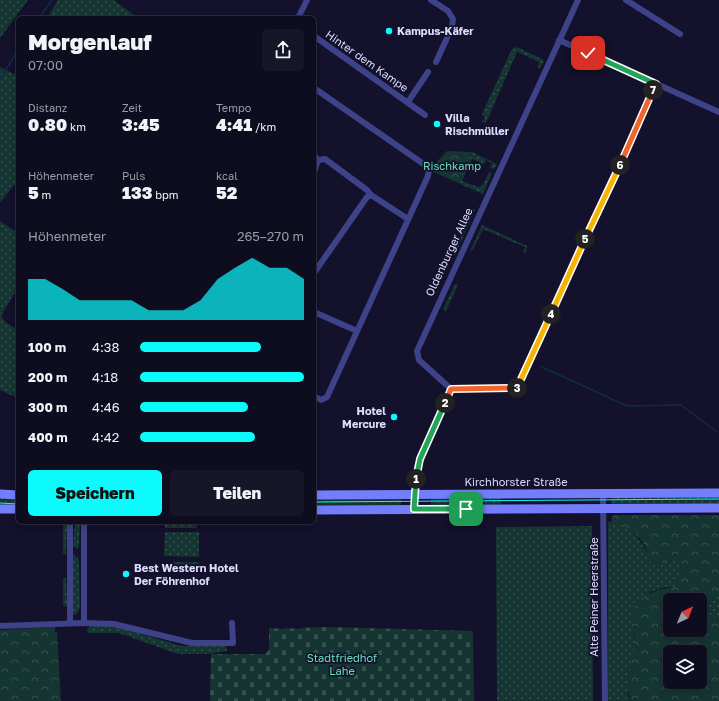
<!DOCTYPE html>
<html lang="de">
<meta charset="utf-8">
<style>
body{margin:0;font-family:"Golos Text",sans-serif;background:#171629;color:#f1f3f6;height:100vh;display:flex;flex-direction:column;font-size:15px;white-space:nowrap}
*{box-sizing:border-box;margin:0}
p{font-size:13px;color:#9b9ca5}
.icon{flex:none;width:22px;height:22px;fill:none;stroke:currentColor;stroke-width:2;stroke-linecap:round;stroke-linejoin:round}
.map{position:relative;flex:1;overflow:hidden}
.drawer{position:absolute;left:16px;top:16px;width:300px;height:508px;display:flex;flex-direction:column;background:#0e0d20;border-radius:6px;box-shadow:0 2px 6px #0003,0 0 0 1px #2e2d3e}
.drawer>*{flex:none}
.needle{width:26px;rotate:43deg}
.controls{position:absolute;left:663px;top:593px;display:grid;gap:8px}
.controls a{display:grid;place-items:center;width:44px;height:44px;border-radius:6px;background:#0e0d20;box-shadow:0 2px 6px #0003,0 0 0 1px #2e2d3e;font-size:20px}
.pin{position:absolute;display:grid;place-items:center;width:34px;height:34px;color:#fff;margin:-17px;border-radius:8px;box-shadow:0 2px 6px #0006}
.km{position:absolute;width:20px;height:20px;margin:-10px;border-radius:50%;background:#222;color:#fff;font-size:11px;line-height:20px;text-align:center}
.round{display:grid;place-items:center;flex:none;width:42px;height:42px;border-radius:6px;background:#171629}
.summary{display:flex;align-items:center;justify-content:space-between;height:68px;padding:0 12px}
h1{font-size:22px;font-weight:800;line-height:30px}
.stats{display:grid;grid-template-columns:repeat(3,1fr);gap:6px;height:68px;padding:4px 12px}
.stats div{display:grid;align-content:center}
.stats b{font-size:17px;font-weight:800}
.stats small{font-size:11px;font-weight:400}
.stats p{font-size:11px}
.chart{height:112px;padding:8px 12px}
.chart p{display:flex;justify-content:space-between}
.chart svg{width:100%;height:72px;margin-top:4px;fill:#0bfbfc;opacity:.7}
.button{display:flex;gap:8px;margin-top:auto;padding:8px 12px}
.button a{flex:1;height:46px;border-radius:6px;background:#0bfbfc;color:#111;font-size:16px;font-weight:800;line-height:46px;text-align:center}
.button a+a{background:#171629;color:#f1f3f6}
ul{padding:0 12px;list-style:none;font-size:13px}
li{display:grid;grid-template-columns:64px 48px 1fr;align-items:center;height:30px}
li i{height:10px;border-radius:5px;background:#0bfbfc}
.map>svg:first-child{display:block}
</style>
<div class="map">
<svg width="719" height="701" viewBox="0 0 719 701">
<defs>
<pattern id="grass-dots" width="8" height="8" patternUnits="userSpaceOnUse"><rect width="8" height="8" fill="#143531"/><path d="M2 2h.1M6 6h.1" fill="none" stroke="#365250" stroke-width="1.8" stroke-linecap="round"/></pattern>
<pattern id="forest-crowns" width="20" height="18" patternUnits="userSpaceOnUse"><rect width="20" height="18" fill="#143531"/><path d="M2 6a3 3 0 1 1 6 0M12 15a3 3 0 1 1 6 0" fill="none" stroke="#365250"/></pattern>
<pattern id="cemetery-stones" width="16" height="16" patternUnits="userSpaceOnUse"><rect width="16" height="16" fill="#143531"/><path d="M2 7V4a2 2 0 0 1 4 0v3zM10 15v-3a2 2 0 0 1 4 0v3z" fill="#365250"/></pattern>
</defs>
<rect width="100%" height="100%" fill="#13112b"/>
<!-- grass -->
<g fill="url(#grass-dots)">
<path d="M0,0H28L0,38Z"/>
<path d="M58,0H114L134,15L132,18H47Z"/>
<path d="M517,47L544,60L540,69L538,68L539,62L517,52L486,123L482,122L485,118L482,114L512,49Z"/>
<path d="M0,67L18,76V180L0,203Z"/>
<path d="M472,152L497,164L494,169L490,168L492,163L486,160L484,164L472,159L462,181L478,187L482,186L489,172L492,173L483,194L458,183Z"/>
<path d="M473,209L475,210L455,255L453,254Z"/>
<path d="M0,221L18,233V287L1,316L5,322L18,330V398L0,390Z"/>
<path d="M482,225L527,246L526,253L523,252L525,247L483,229L473,250L470,251Z"/>
<path d="M455,284L458,285L446,311L443,309Z"/>
<rect x="0" y="497" width="18" height="9"/>
<path d="M501,497V506L431,507V498Z"/>
<path d="M719,497V505L611,506V498Z"/>
<rect x="314" y="498" width="87" height="7"/>
<path d="M67,522L66,554H63V525Z"/>
<path d="M75,522H80L79,547L77,549L73,545Z"/>
<path d="M165,522H196L197,528H165Z"/>
<path d="M608,522C635,525 643,544 653,565L674,560L679,563L682,569L675,587H666L650,592L633,633L636,642L628,683V696L632,701H608Z"/>
<path d="M592,526L593,701H497L496,527Z"/>
<path d="M165,532H199V557L164,556Z"/>
<path d="M73,554L78,558L79,562L80,608L76,615L73,614L72,607L71,555Z"/>
<path d="M173,562H199V573L173,572Z"/>
<path d="M63,578H66L67,606H63Z"/>
<path d="M715,594H719V621L707,614L709,602Z"/>
<path d="M91,626H113L182,646H226L227,651L208,654H178L119,633H88L87,629Z"/>
</g>
<!-- forest -->
<g fill="url(#forest-crowns)" fill-rule="evenodd">
<path d="M447,151L472,152L458,183L429,170Z"/>
<path d="M613,515H719V594H715L709,602L707,614L719,621V701H632C622,686 633,661 635,644C636,637 632,628 631,620C630,598 658,588 675,587L682,569L679,563L674,560L653,565L649,561C647,539 631,528 611,522ZM670,600H700V630H670ZM670,652H700V682H670Z"/>
<path d="M55,627V632H57L61,701H0V630Z"/>
</g>
<!-- cemetery -->
<path fill="url(#cemetery-stones)" d="M328,627L473,631L474,701H210L211,654H265L269,650V628L284,629L286,628L300,629V628Z"/>
<g fill="none" stroke-linecap="round" stroke-linejoin="round">
<!-- stream -->
<g stroke="#0e2b4e" stroke-width="1.5">
<path d="M39,18L52,0"/>
<path d="M0,79L18,50"/>
<path d="M542,367L627,406L681,405L717,432"/>
</g>
<!-- street -->
<g stroke="#3d4289" stroke-width="6">
<path d="M431,0L448,11L453,19L452,27L436,62"/>
<path d="M626,0L680,34"/>
<path d="M298,18L307,0"/>
<path d="M314,36L425,115"/>
<path d="M559,40L719,112"/>
<path d="M314,88L425,165L429,170L428,176L327,397L321,400L314,396"/>
<path d="M408,102L428,72"/>
<path d="M314,155L318,160L314,172"/>
<path d="M318,160L325,159L367,190L371,195L408,219"/>
<path d="M314,273L367,197L371,195"/>
<path d="M314,312L357,331"/>
<path d="M451,389L419,360L417,351L578,0"/>
<path d="M451,389L517,388L656,84"/>
<path d="M603,493L605,701"/>
<path d="M415,494L417,467L451,389"/>
<path d="M84,522V623"/>
<path d="M70,623V522"/>
<path d="M0,626L84,623L114,624L192,643H233L232,623"/>
</g>
<!-- secondary -->
<g stroke="#747efd" stroke-width="9">
<path d="M0,494L18,495"/>
<path d="M314,495L719,493"/>
<path d="M0,509H18"/>
<path d="M314,510L719,508"/>
</g>
<!-- tram -->
<g stroke="#0bfbfc" stroke-width="1">
<path d="M314,502L719,499"/>
<path d="M0,503L18,504"/>
</g>
</g>
<g fill="none" stroke-linecap="round" stroke-linejoin="round">
<!-- split-1 casing -->
<g stroke="#fff" stroke-width="8">
<path id="split-1" d="M416,479L414,509H466"/>
</g>
<!-- split-2 casing -->
<g stroke="#fff" stroke-width="8">
<path id="split-2" d="M416,479L420,459L445,403"/>
</g>
<!-- split-3 casing -->
<g stroke="#fff" stroke-width="8">
<path id="split-3" d="M445,403L451,389L517,388"/>
</g>
<!-- split-4 casing -->
<g stroke="#fff" stroke-width="8">
<path id="split-4" d="M517,388L551,314"/>
</g>
<!-- split-5 casing -->
<g stroke="#fff" stroke-width="8">
<path id="split-5" d="M551,314L585,239"/>
</g>
<!-- split-6 casing -->
<g stroke="#fff" stroke-width="8">
<path id="split-6" d="M585,239L620,165"/>
</g>
<!-- split-7 casing -->
<g stroke="#fff" stroke-width="8">
<path id="split-7" d="M620,165L653,90"/>
</g>
<!-- split-8 casing -->
<g stroke="#fff" stroke-width="8">
<path id="split-8" d="M588,53L656,84L653,90"/>
</g>
<!-- split-1 -->
<use href="#split-1" stroke="#22a559" stroke-width="5"/>
<!-- split-2 -->
<use href="#split-2" stroke="#22a559" stroke-width="5"/>
<!-- split-3 -->
<use href="#split-3" stroke="#f0652b" stroke-width="5"/>
<!-- split-4 -->
<use href="#split-4" stroke="#f5b400" stroke-width="5"/>
<!-- split-5 -->
<use href="#split-5" stroke="#f5b400" stroke-width="5"/>
<!-- split-6 -->
<use href="#split-6" stroke="#f5b400" stroke-width="5"/>
<!-- split-7 -->
<use href="#split-7" stroke="#f0652b" stroke-width="5"/>
<!-- split-8 -->
<use href="#split-8" stroke="#22a559" stroke-width="5"/>
</g>
<!-- markers -->
<g fill="#0bfbfc" stroke="#13112b" stroke-width="1.5">
<circle cx="389" cy="31" r="4"/>
<circle cx="437" cy="124" r="4"/>
<circle cx="394" cy="417" r="4"/>
<circle cx="126" cy="574" r="4"/>
</g>
<g text-anchor="middle" stroke-width="3.5" stroke-linejoin="round" paint-order="stroke">
<!-- poi labels -->
<g font-size="11" font-weight="bold" fill="#dddcff" stroke="#13112b" text-anchor="start">
<text x="397" y="35">Kampus-Käfer</text>
<text x="445" y="122">Villa<tspan x="445" dy="13">Rischmüller</tspan></text>
<text x="386" y="415" text-anchor="end">Hotel<tspan x="386" dy="13">Mercure</tspan></text>
<text x="134" y="572">Best Western Hotel<tspan x="134" dy="13">Der Föhrenhof</tspan></text>
</g>
<!-- street labels -->
<g font-size="11" fill="#dddcff" stroke="#13112b">
<text transform="translate(367 61) rotate(35)" y="4">Hinter dem Kampe</text>
<text transform="translate(449 252) rotate(-65)" y="4">Oldenburger Allee</text>
<text x="516" y="486">Kirchhorster Straße</text>
<text transform="translate(594 597) rotate(-90)" y="4">Alte Peiner Heerstraße</text>
</g>
<!-- park labels -->
<g font-size="11" fill="#67e0b6" stroke="#13112b">
<text x="452" y="170">Rischkamp</text>
<text x="342" y="662">Stadtfriedhof<tspan x="342" dy="13">Lahe</tspan></text>
</g>
</g>
</svg>
<div class="controls">
<a><svg class="needle" viewBox="-14 -14 28 28"><path d="M0-13l5 13h-10z" fill="#e53935"/><path d="M0 13l5-13h-10z" fill="#9b9ca5"/></svg></a>
<a><svg class="icon" aria-label="layers" viewBox="0 0 24 24"><path d="M12 4l9 5-9 5-9-5zM3 14l9 5 9-5"/></svg></a>
</div>
<div class="pin" style="left:466px;top:509px;background:#1e9e55"><svg class="icon" aria-label="arrive" viewBox="0 0 24 24"><path d="M6 21V4h12l-3 4 3 4H6"/></svg></div>
<div class="pin" style="left:588px;top:53px;background:#d93025"><svg class="icon" aria-label="check" viewBox="0 0 24 24"><path d="M5 12l5 5 9-10"/></svg></div>
<b class="km" style="left:416px;top:479px">1</b>
<b class="km" style="left:445px;top:403px">2</b>
<b class="km" style="left:517px;top:388px">3</b>
<b class="km" style="left:551px;top:314px">4</b>
<b class="km" style="left:585px;top:239px">5</b>
<b class="km" style="left:620px;top:165px">6</b>
<b class="km" style="left:653px;top:90px">7</b>
<section class="drawer">
<div class="summary"><div><h1>Morgenlauf</h1><p>07:00</p></div><a class="round"><svg class="icon" aria-label="share" viewBox="0 0 24 24"><path d="M12 15V3M7 8l5-5 5 5M5 13v7h14v-7"/></svg></a></div>
<div class="stats">
<div><p>Distanz</p><b>0.80<small> km</small></b></div>
<div><p>Zeit</p><b>3:45</b></div>
<div><p>Tempo</p><b>4:41<small> /km</small></b></div>
</div>
<div class="stats">
<div><p>Höhenmeter</p><b>5<small> m</small></b></div>
<div><p>Puls</p><b>133<small> bpm</small></b></div>
<div><p>kcal</p><b>52</b></div>
</div>
<div class="chart"><p><span>Höhenmeter</span>265–270 m</p>
<svg viewBox="0 0 160 44" preserveAspectRatio="none"><path d="M0 44V19L10 19L20 25L30 32L40 32L50 32L60 32L70 38L80 38L90 38L100 32L110 19L120 12L130 6L140 12L150 12L160 19V44z"/></svg>
</div>
<ul>
<li><b>100 m</b>4:38<i style="width:74%"></i></li>
<li><b>200 m</b>4:18<i style="width:100%"></i></li>
<li><b>300 m</b>4:46<i style="width:66%"></i></li>
<li><b>400 m</b>4:42<i style="width:70%"></i></li>
</ul>
<div class="button"><a>Speichern</a><a>Teilen</a></div>
</section>
</div>
